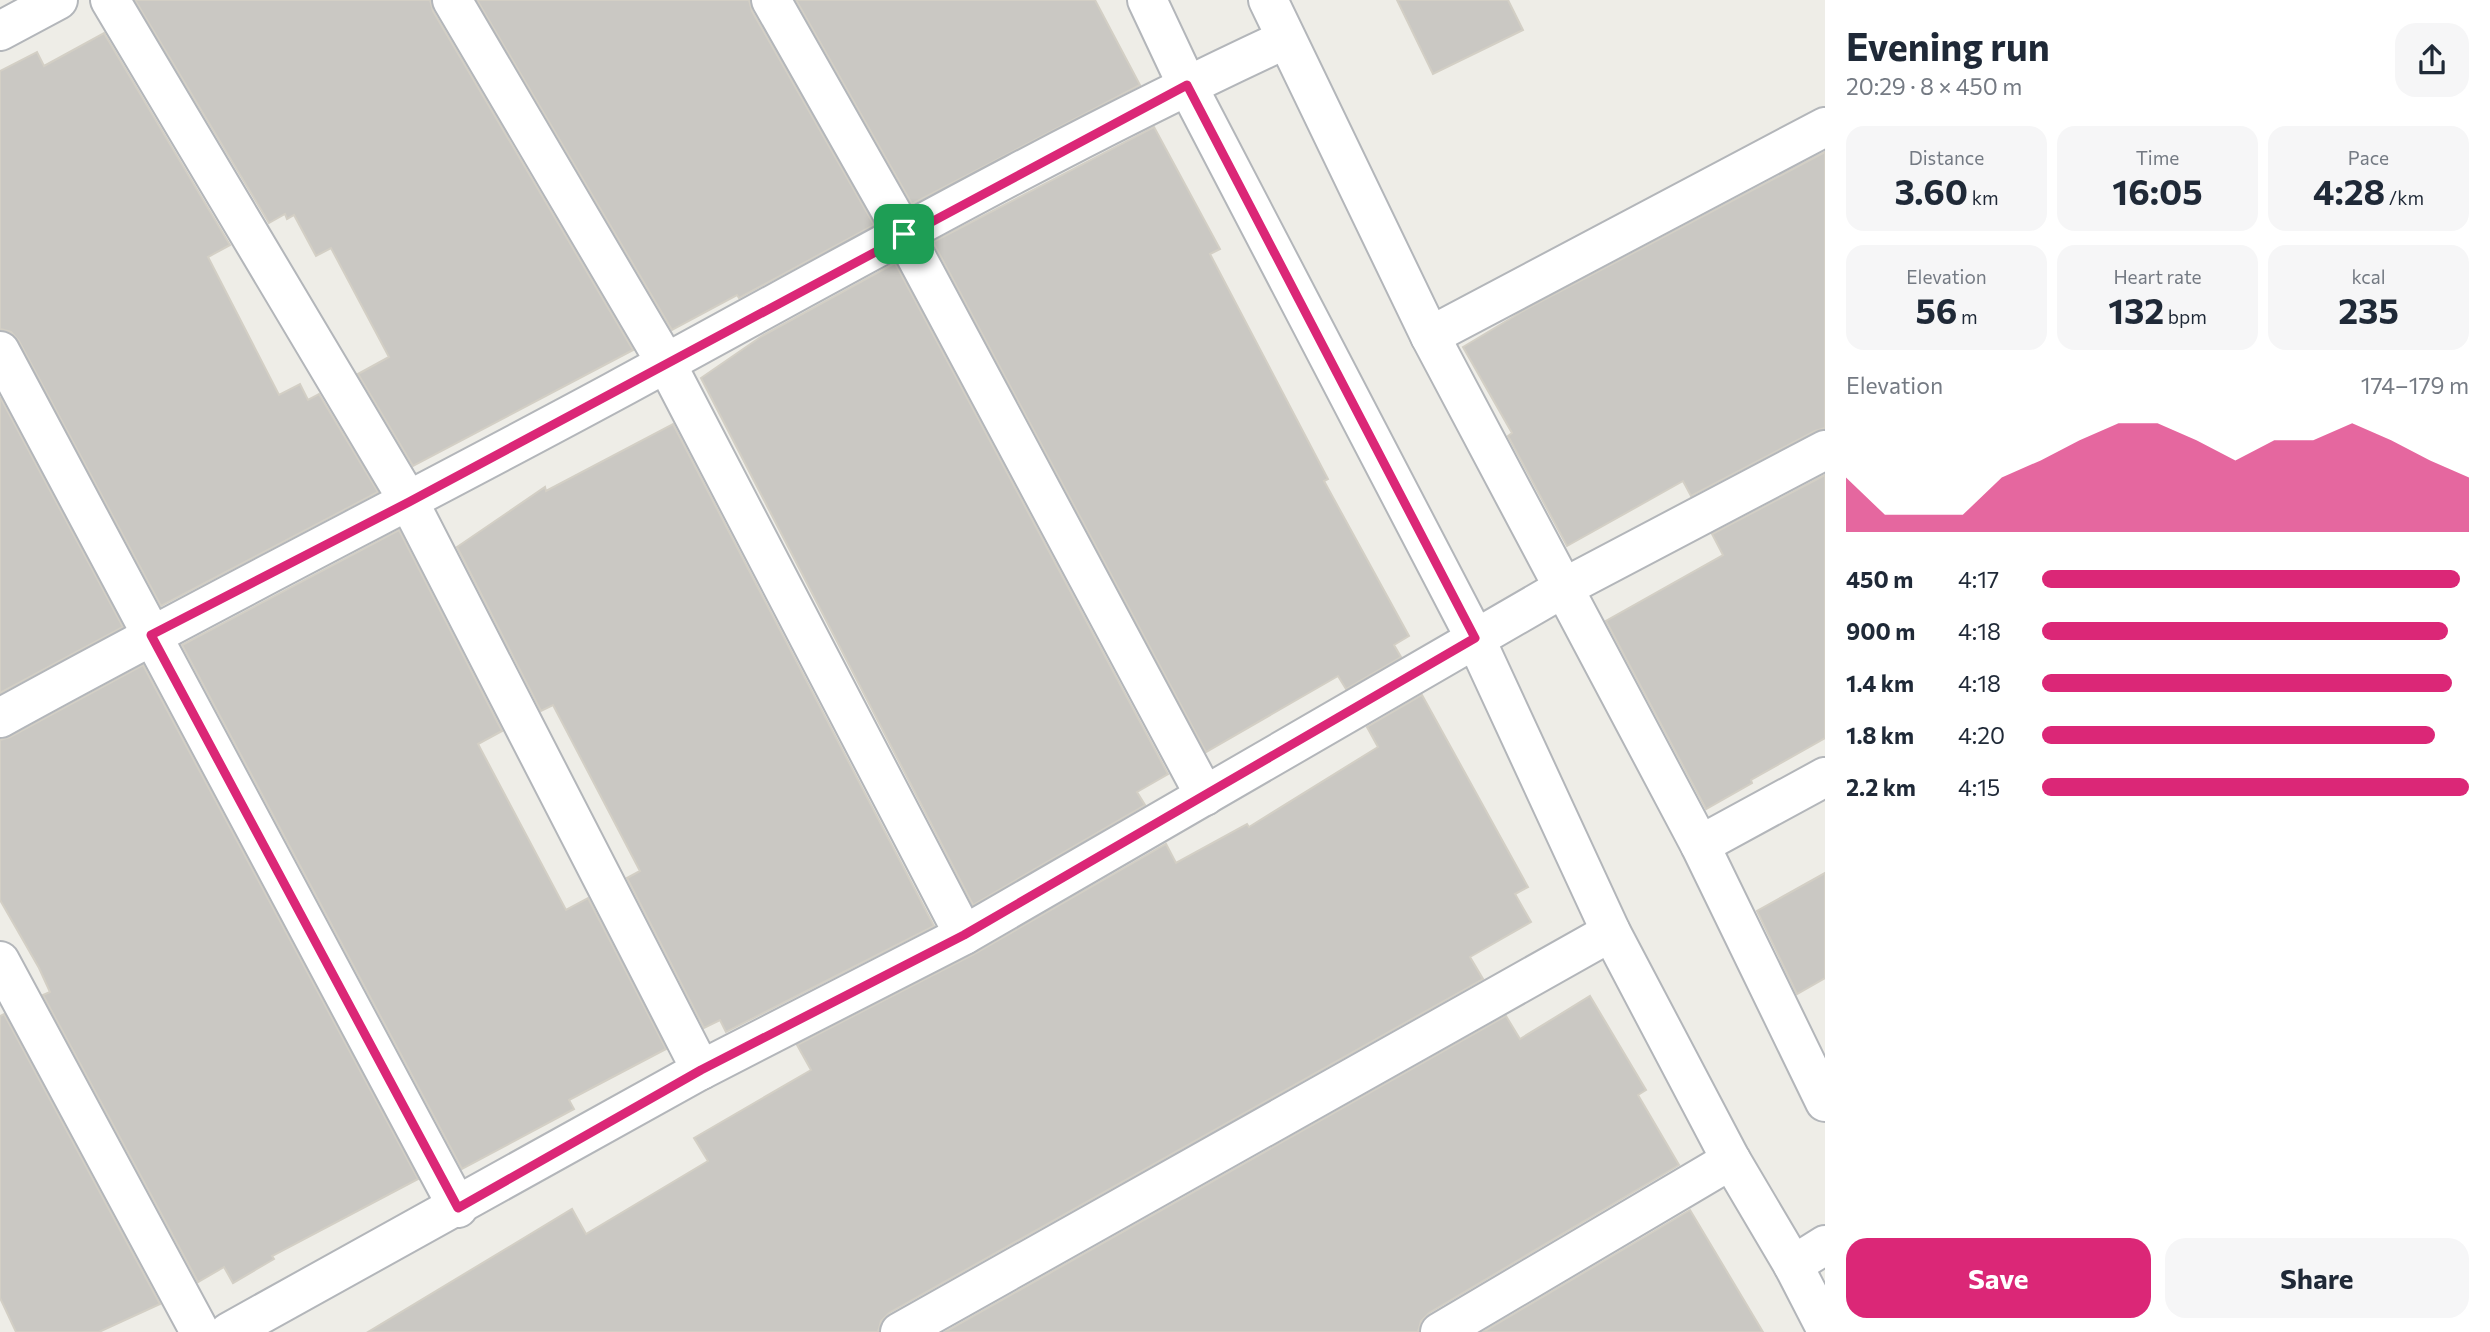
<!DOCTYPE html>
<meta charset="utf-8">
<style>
body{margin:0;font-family:Commissioner,sans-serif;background:#f6f6f7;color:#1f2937;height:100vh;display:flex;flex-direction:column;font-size:26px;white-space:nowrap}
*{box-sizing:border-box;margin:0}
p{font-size:23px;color:#747a83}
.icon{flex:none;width:38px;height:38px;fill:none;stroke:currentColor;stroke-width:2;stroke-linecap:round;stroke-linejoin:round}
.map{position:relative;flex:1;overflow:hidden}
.panel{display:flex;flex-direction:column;background:#fff;width:665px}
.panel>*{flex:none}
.pin{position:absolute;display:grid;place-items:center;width:60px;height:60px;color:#fff;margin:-30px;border-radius:14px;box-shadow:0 4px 10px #0006}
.round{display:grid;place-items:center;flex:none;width:74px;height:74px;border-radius:21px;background:#f6f6f7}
.headline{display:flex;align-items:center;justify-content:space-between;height:119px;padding:0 21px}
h1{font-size:38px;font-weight:700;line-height:52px}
.metrics{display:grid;grid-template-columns:repeat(3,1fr);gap:10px;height:119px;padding:7px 21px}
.metrics div{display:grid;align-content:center;border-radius:18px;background:#f6f6f7;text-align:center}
.metrics b{font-size:35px;font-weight:700}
.metrics small{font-size:19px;font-weight:400}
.metrics p{font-size:19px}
.chart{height:196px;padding:14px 21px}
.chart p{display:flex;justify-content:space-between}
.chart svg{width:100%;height:126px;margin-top:7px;fill:#db2777;opacity:.7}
.primary-button{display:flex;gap:14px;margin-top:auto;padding:14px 21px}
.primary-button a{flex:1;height:80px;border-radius:21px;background:#db2777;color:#fff;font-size:28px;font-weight:700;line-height:80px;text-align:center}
.primary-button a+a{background:#f6f6f7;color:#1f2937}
ul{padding:0 21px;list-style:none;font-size:23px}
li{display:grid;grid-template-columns:112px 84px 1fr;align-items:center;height:52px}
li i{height:18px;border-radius:9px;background:#db2777}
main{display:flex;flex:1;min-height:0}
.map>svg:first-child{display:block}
</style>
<main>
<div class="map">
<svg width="1825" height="1332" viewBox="0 0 1825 1332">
<rect width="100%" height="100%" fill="#eeede7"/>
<!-- building -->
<g fill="#cac8c3" stroke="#d3cfc5" stroke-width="2">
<path d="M135,0H430L433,11L633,350L413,466L358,374L389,357L331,248L316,256L294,215L287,219L285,214L269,223Z"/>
<path d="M477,0H749L752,11L874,225L739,298L737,295L672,330Z"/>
<path d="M796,0H1095L1140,85L912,204Z"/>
<path d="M1397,0H1508L1523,30L1433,74Z"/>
<path d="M104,33L230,245L208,257L279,395L300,384L308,400L319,394L378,492L161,606L19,341L11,332L0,329V71L37,52L44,66Z"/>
<path d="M1154,127L1220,249L1210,254L1328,479L1324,481L1409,636L1394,645L1401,657L1346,689L1338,676L1206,752L933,242Z"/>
<path d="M1825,152V428L1815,431L1691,496L1683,481L1567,546L1508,436L1512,433L1463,347L1523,311Z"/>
<path d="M895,263L1168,774L1137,792L1145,805L973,905L701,378L762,336Z"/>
<path d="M0,397L123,627L0,693Z"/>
<path d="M673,424L934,926L726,1032L720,1020L704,1028L627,878L640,871L553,705L541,711L457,547L545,487L546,491Z"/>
<path d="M1825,475V738L1751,780L1752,783L1706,809L1606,621L1723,555L1712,534Z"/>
<path d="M399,530L502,731L478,744L566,910L588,898L666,1049L569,1100L574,1109L462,1169L182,645Z"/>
<path d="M143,665L418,1179L272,1256L274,1259L233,1283L224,1267L198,1282L43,995L50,992L39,968L0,900V740L10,737Z"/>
<path d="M1422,695L1528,887L1515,894L1531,922L1470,957L1483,979L889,1313L881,1321L878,1332H368L572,1209L586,1234L708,1161L694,1138L811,1070L797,1045L974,954L1166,844L1176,863L1247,824L1249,827L1378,747L1367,727Z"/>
<path d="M1825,873V978L1797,994L1757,911Z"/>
<path d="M1590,996L1646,1090L1638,1095L1679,1165L1429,1313L1421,1321L1418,1332H945L1506,1016L1520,1039Z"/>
<path d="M4,1014L160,1304L99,1332H16L0,1298V1016Z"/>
<path d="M1690,1210L1763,1332H1483Z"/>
</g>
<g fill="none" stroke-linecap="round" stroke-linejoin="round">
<!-- minor casing -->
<g stroke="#b3b6ba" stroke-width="42">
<g id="minor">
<path d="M110,0L409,502L701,1070"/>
<path d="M452,0L666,363L964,935"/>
<path d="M771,0L904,234L1205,796"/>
<path d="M1147,0L1187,85L1475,638L1611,932L1731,1160L1793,1265L1825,1327"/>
<path d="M1268,0L1430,336L1700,845L1825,1102"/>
<path d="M0,31L58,0"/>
<path d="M1430,336L1825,127"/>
<path d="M0,351L458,1208"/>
<path d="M0,718C203,606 409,502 613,392C836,271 1057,145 1286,39"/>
<path d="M1700,845L1825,777"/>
<path d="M0,961L200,1332"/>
<path d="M1793,1265L1825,1245"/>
<path d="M229,1332L701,1070L964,935L1565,587L1825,450"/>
<path d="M900,1332L1611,932"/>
<path d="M1440,1332L1731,1160"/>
</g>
</g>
<!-- minor -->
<use href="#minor" stroke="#fff" stroke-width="38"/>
</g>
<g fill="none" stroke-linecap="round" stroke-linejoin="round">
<!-- route casing -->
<g stroke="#fff" stroke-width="14">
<path id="route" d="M1187,85L1475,638L964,935L701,1070L458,1208L151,635L409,502Z"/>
</g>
<!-- route -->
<use href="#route" stroke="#db2777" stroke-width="9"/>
</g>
</svg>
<div class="pin" style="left:904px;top:234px;background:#1e9e55"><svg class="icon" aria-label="arrive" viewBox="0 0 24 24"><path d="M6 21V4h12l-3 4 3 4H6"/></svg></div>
</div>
<section class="panel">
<div class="headline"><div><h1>Evening run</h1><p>20:29 · 8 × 450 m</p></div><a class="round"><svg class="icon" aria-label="share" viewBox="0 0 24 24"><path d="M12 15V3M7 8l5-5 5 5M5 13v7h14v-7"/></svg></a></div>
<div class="metrics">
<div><p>Distance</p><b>3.60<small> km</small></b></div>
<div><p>Time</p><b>16:05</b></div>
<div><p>Pace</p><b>4:28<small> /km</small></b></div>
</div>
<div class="metrics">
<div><p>Elevation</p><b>56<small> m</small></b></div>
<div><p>Heart rate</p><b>132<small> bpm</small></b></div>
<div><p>kcal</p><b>235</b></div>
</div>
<div class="chart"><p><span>Elevation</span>174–179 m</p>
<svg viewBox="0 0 160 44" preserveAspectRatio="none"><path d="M0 44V25L10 38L20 38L30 38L40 25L50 19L60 12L70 6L80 6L90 12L100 19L110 12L120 12L130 6L140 12L150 19L160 25V44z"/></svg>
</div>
<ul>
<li><b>450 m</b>4:17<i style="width:98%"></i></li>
<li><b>900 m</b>4:18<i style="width:95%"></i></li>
<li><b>1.4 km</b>4:18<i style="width:96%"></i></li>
<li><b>1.8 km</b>4:20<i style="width:92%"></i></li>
<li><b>2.2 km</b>4:15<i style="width:100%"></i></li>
</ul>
<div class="primary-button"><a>Save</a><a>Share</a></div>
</section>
</main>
